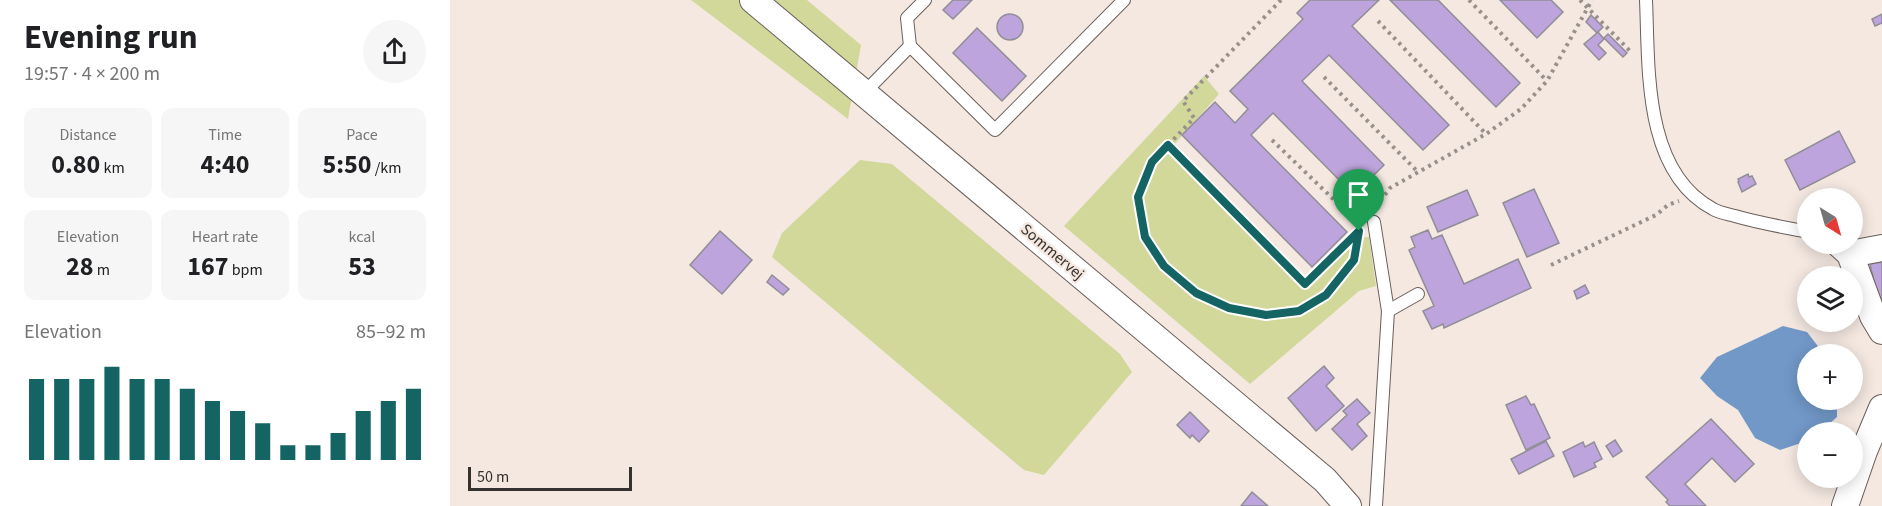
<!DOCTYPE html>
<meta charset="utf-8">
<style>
body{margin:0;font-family:"Source Sans 3",sans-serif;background:#f6f6f6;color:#202124;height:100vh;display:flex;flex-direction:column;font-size:22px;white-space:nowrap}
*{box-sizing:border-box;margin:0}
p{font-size:20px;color:#757577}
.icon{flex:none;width:33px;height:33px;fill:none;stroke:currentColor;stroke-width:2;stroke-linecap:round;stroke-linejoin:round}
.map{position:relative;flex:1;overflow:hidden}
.details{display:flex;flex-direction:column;background:#fff;width:450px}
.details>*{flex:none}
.needle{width:39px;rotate:143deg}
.tools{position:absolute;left:1347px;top:188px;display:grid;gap:12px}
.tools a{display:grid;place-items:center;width:66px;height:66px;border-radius:50%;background:#fff;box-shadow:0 3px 15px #0003;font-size:30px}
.scale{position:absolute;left:18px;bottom:15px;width:164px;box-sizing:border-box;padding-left:6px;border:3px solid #35312e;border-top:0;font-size:16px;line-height:21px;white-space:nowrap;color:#35312e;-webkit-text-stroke:4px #f4e8e1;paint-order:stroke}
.pin{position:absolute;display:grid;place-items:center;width:51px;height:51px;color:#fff;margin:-62px -26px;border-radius:50% 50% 50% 0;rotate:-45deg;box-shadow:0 0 6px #0007}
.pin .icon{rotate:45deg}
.round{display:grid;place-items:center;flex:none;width:63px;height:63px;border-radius:32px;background:#f6f6f6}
.summary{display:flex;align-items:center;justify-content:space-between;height:102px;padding:0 24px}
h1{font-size:33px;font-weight:700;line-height:45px}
.metrics{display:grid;grid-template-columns:repeat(3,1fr);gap:9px;height:102px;padding:6px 24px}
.metrics div{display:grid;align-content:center;border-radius:12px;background:#f6f6f6;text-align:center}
.metrics b{font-size:26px;font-weight:700}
.metrics small{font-size:16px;font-weight:400}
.metrics p{font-size:16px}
.chart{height:168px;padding:12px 24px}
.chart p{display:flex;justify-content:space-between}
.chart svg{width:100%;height:108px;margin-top:6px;stroke:#156464;stroke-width:6}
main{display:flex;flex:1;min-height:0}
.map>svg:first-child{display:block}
</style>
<main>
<section class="details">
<div class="summary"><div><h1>Evening run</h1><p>19:57 · 4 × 200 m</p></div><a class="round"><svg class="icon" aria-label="share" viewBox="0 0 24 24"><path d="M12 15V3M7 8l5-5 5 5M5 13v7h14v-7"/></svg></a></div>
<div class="metrics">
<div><p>Distance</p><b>0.80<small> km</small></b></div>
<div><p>Time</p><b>4:40</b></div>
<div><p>Pace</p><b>5:50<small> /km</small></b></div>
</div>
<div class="metrics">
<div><p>Elevation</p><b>28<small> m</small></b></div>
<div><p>Heart rate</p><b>167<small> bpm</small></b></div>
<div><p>kcal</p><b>53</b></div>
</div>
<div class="chart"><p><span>Elevation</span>85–92 m</p>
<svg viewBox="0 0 160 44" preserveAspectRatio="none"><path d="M5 44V11M15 44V11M25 44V11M35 44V6M45 44V11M55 44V11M65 44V15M75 44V20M85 44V24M95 44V29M105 44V38M115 44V38M125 44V33M135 44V24M145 44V20M155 44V15"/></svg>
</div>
</section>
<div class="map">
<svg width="1432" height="506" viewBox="0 0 1432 506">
<rect width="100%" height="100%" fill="#f4e8e1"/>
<!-- green -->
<g fill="#d1d89a">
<path d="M241,0H357L411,45L398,119Z"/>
<path d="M754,76L769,94L723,146L855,278L899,238L919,237L926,286L909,291L800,384L614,226Z"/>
<path d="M410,160L442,164L670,354L682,372L594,475L574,470L322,257L332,233Z"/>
</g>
<!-- water -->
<path fill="#7298c8" d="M1333,326L1357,332L1374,354H1358V399H1387V417L1370,432H1358L1357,441L1330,450L1305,438L1288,410L1267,396L1250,378L1267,357Z"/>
<!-- building -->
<g fill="#bea4dc" stroke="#918d97" stroke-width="1.5">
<path d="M503,0H522L503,19L493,10Z"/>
<path d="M860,0H929L902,26L999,125L973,150L879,55L852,81L934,165L904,195L823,113L801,135L897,232L862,267L732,135L765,102L785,123L798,109L780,91L853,19L847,13Z"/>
<path d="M940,0H988L1070,83L1046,107Z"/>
<path d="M1050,0H1101L1113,12L1087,38Z"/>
<path d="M1432,14V23L1425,26L1422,19Z"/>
<circle cx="560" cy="27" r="13"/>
<path d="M1141,15L1153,27L1148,32L1154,39L1148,45L1156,53L1149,60L1134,44L1147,33L1136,22Z"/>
<path d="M527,28L576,76L552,101L503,53Z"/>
<path d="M1158,34L1177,53L1173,57L1154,38Z"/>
<path d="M1389,131L1405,162L1350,190L1335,160Z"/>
<path d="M1298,174L1299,177L1302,176L1306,184L1292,192L1288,182L1289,181L1288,179Z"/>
<path d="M1084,189L1109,243L1077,257L1053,203Z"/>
<path d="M1017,190L1028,215L988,232L977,207Z"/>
<path d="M978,230L982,239L992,235L1014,284L1068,259L1081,288L994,328L993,324L982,329L973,311L984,306L959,250L965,247L961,237Z"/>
<path d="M270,231L302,260L272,294L240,265Z"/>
<path d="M1432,262V305L1427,294L1420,264Z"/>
<path d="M322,275L339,289L333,295L317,282Z"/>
<path d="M1135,285L1139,293L1127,299L1124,291Z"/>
<path d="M874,366L884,378L876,386L894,406L866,431L838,398Z"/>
<path d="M1076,396L1081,405L1084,404L1100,438L1076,450L1056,405Z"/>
<path d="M907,399L920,413L907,424L917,436L902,450L882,429L897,415L893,411Z"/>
<path d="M740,412L759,431L749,442L742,435L740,438L727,425Z"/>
<path d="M1261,419L1304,464L1285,482L1262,458L1235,484L1256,506H1220L1216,502L1218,500L1196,477Z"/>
<path d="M1165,440L1172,451L1163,457L1156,446Z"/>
<path d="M1096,441L1104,456L1069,474L1061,459Z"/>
<path d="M1133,442L1135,447L1144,442L1152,459L1144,463L1146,467L1124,477L1113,452Z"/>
<path d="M802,492L818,506H791Z"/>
</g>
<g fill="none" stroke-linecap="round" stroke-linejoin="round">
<!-- service casing -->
<g stroke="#6a5f5a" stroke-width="14">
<g id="service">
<path d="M1196,0C1199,68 1193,172 1263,209C1270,213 1278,214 1285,216C1309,223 1333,227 1358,232"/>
<path d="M460,46L457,18L475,0"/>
<path d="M414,93L460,46L545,130L674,0"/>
<path d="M924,222L938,311L926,506"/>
<path d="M938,311L968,294"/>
</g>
</g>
<!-- minor casing -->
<g stroke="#6a5f5a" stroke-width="28">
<g id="minor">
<path d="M303,0L875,480L898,506"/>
<path d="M1388,243L1400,254L1423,316L1432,331"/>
<path d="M1400,254L1432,248"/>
<path d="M1395,506L1414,451L1432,408"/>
</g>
</g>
<!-- path -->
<g stroke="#98908b" stroke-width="4" stroke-dasharray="3 4.5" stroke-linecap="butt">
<path d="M831,0L733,101L744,118L702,162L688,197L695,237L714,266L746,293L779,308L816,315L848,311L876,295L904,260L908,237"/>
<path d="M1019,0L1097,81"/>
<path d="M1130,0L1182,53"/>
<path d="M928,21L1036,134"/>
<path d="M874,77L968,172"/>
<path d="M822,140L908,223"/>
<path d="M718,145L855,284L908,232"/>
<path d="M926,207L940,188L1036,134L1071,109L1097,81L1142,0"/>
<path d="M1101,265L1206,215L1218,205L1229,201"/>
</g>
<!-- service -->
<use href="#service" stroke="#fff" stroke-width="12"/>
<!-- minor -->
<use href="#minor" stroke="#fff" stroke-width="26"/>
</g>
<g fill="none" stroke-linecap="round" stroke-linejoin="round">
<!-- route casing -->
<g stroke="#fff" stroke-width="12">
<path id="route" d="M718,145L855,284L909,231L904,260L876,295L849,311L816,315L779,308L746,293L714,266L695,237L688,197L702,162Z"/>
</g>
<!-- route -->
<use href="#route" stroke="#156464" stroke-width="8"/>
</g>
<g text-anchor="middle" stroke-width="4.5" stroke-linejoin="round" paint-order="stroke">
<!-- street labels -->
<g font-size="16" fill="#35312e" stroke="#f4e8e1">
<text transform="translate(603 251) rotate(40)" y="6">Sommervej</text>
</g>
</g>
</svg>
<div class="tools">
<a><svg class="needle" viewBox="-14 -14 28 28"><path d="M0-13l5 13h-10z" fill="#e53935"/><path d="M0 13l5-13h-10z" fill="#757577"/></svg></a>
<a><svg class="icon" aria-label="layers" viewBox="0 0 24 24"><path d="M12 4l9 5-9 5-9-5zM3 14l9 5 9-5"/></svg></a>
<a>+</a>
<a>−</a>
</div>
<div class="scale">50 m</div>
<div class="pin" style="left:909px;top:231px;background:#1e9e55"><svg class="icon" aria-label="arrive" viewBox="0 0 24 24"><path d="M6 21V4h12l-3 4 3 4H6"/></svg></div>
</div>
</main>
